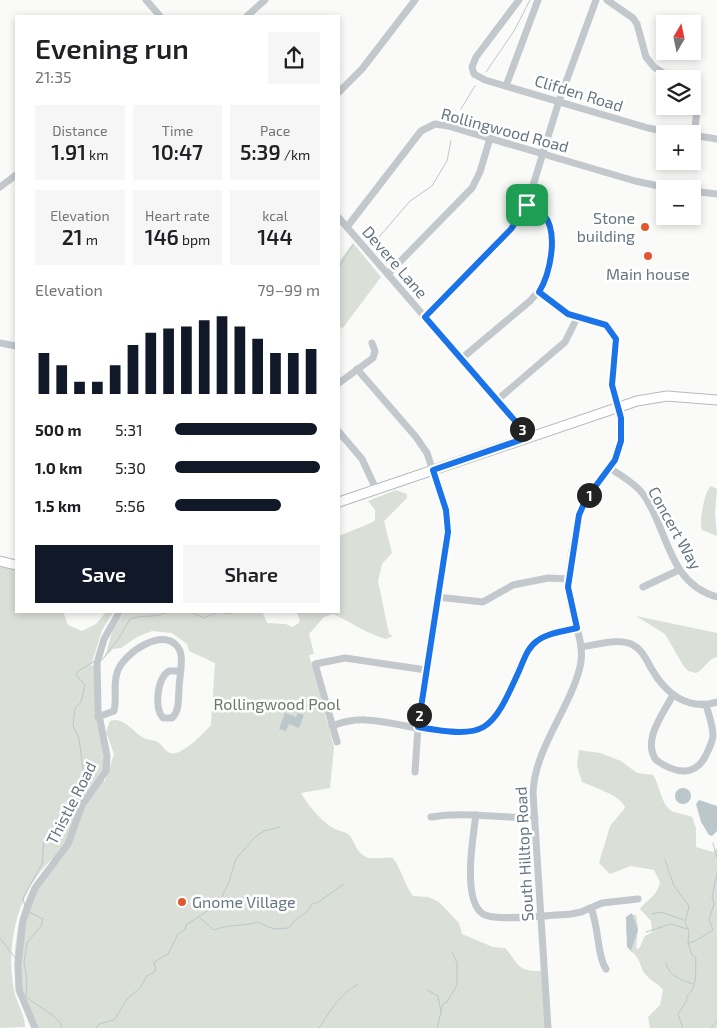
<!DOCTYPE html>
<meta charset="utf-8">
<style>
body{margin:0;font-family:"Exo 2",sans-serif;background:#f6f6f6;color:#202124;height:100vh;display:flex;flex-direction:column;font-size:19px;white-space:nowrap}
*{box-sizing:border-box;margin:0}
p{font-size:16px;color:#757577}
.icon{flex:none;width:28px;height:28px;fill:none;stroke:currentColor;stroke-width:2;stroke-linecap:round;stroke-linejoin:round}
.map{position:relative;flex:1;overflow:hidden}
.sheet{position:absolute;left:15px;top:15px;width:325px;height:598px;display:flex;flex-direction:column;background:#fff;border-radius:0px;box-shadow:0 2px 8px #0003}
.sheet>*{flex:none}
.needle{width:32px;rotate:9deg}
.controls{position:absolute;left:656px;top:15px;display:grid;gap:10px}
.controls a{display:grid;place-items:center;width:45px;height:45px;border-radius:0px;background:#fff;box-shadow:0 2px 8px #0003;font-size:25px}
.pin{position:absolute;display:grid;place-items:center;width:42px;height:42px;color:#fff;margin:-21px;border-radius:10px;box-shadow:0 2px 8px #0006}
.km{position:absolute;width:25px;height:25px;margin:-12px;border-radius:50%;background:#222;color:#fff;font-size:14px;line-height:25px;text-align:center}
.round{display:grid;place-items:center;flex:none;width:52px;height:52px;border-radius:0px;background:#f6f6f6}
.head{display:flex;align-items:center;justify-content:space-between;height:85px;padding:0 20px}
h1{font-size:28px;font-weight:600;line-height:38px}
.stats{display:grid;grid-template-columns:repeat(3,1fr);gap:8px;height:85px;padding:5px 20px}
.stats div{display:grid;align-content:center;border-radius:0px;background:#f6f6f6;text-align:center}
.stats b{font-size:21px;font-weight:600}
.stats small{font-size:14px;font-weight:400}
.stats p{font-size:14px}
.chart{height:140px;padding:10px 20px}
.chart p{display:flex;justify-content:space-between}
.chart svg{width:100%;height:90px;margin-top:5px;stroke:#111827;stroke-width:6}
.action{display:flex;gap:10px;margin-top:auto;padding:10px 20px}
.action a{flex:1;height:58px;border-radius:0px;background:#111827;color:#fff;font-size:20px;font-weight:600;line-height:58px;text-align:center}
.action a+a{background:#f6f6f6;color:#202124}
ul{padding:0 20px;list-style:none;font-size:16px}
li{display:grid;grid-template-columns:80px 60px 1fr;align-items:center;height:38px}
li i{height:12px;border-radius:6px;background:#111827}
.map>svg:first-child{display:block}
</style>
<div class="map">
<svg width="717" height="1028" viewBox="0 0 717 1028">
<rect width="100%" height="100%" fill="#fafaf8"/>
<!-- green -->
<g fill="#dadfd7">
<path d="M353,243L381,277L342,329L339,325V262Z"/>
<path d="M711,486L717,489L715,514L717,536L702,530C699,522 704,492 711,486Z"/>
<path d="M396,490L407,494V498L384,521L392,553L382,564L378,581L389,634L393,636L386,639C367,634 351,622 333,614L324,617L309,634L314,654L309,655L334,747L330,788L301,793C308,805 320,820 333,828C338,831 345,831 350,836C356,844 355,851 366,857C373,860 385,857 393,858C402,870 404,884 413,896L428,897L439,902L459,923L462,934L493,947L505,948C519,964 517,972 541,971L545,1028H33C27,1012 17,993 15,976C13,949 18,913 31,889C37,877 47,869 53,858C18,890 5,944 14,990C16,1002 25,1014 25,1027L0,1028V565L16,569V611H63L68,625L82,631L96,624L107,611H114L102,630L91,666L95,665L96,717L105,764L99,779L105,781L114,754L106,732L110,721C124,716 133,733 144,738C148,741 155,739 159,743C163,746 165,751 170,753C181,757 204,733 211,725L215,663L189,651L187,644L172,633L152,631L137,637L121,648L113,649L105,657L112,632L125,611H262L267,623L286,624L292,627L299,623L300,620L296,611H339V536L373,522L375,520V510L368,501Z"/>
<path d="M636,616L717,633V657C707,659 705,669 696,673L688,671L683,665L665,634Z"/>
<path d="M579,750L600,753L621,761L637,773L653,775C660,785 661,805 672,811C678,814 686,814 692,817L696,828V847L713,852L717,848V1028H650L648,1017L660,1005L663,990C658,983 652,982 647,976C638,967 643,959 629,950L626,931L628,915H636L638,927L636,948L639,949L645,936L652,932L651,921L640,909C647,899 657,897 660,882L654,870L631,866L610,874L599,863L610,826L625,808C623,796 593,787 582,782L577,766Z"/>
</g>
<!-- water -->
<g fill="#bbc7cb">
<path d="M285,713L296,717L298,713L304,715L299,728L289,724L286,731L279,729Z"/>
<circle cx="683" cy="796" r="8"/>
<path d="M699,800L717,806V831L712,836L709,835L701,822L696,804Z"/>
<path d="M632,913L638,930L631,950L627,947L626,917Z"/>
</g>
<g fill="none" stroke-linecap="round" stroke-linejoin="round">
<!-- stream -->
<g stroke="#bbc7cb" stroke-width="1">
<path d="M486,72L514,31L530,0"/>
<path d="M461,109L475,86"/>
<path d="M374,243L410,201L432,186L447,161L451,141"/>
<path d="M339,267L353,245"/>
<path d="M188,611L204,618L218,612L230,614L235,611"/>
<path d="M102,660L119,638L130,619C143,614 157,619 169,611"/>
<path d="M713,843L717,858"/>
<path d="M665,860L674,886L689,906L685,923L689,931L688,943L692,955L696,958C695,972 698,987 687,996L686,1002L678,1014L683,1028"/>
<path d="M25,907L23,898L42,864L44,840L62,824L84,778L79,738L73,725L75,708L81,702L85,685L76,675L78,671L95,661"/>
<path d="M29,912L43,919L41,926L27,943L24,962L27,981L26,996C35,1006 61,1016 62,1028"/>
<path d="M652,914L661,912L684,920"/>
<path d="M200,918L214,930C228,924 250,926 257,922L274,929L289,928L296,919L306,913L313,903H317L344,884"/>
<path d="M646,932L671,924L687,929"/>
<path d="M0,938L16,959"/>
<path d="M689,943L695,941L713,930L709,920L714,904L712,897L717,873"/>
<path d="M666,963C668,976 682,980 693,984"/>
<path d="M427,990L438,996L441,1012"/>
<path d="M96,1028L99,1024L114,1020L128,998L140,988L147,976L156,971L154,962L168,954L178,934L185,930L186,925L219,903L228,884L236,859L254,838L264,831L280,827"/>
<path d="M319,1028C331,1010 339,995 358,984"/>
<path d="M437,1028L443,1004L447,1002L457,985V963L452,952"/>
<path d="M711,1028L717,1021"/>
</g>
<!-- major casing -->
<g stroke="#b5babe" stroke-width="11">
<g id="major">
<path d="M339,502L637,401L667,396L717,400"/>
<path d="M0,561L16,565"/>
</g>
</g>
<!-- minor -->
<g stroke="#c3c8cc" stroke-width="7">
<path d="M146,0L160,16"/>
<path d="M519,0L476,57L472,67L474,74L485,80L648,128L680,134"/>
<path d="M607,0L633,18L637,24L646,57L654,67L673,79"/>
<path d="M247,16L265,0"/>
<path d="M506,86L538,0"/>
<path d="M339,92L362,69L415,0"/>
<path d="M692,95L697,110L694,136"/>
<path d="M692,135L717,139"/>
<path d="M0,187L16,175"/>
<path d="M692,191L717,194"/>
<path d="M339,218L529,437"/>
<path d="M347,227L421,131L435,124L448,126L635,181L673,189"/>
<path d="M388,274L472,188L480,172L490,138"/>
<path d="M539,292C548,300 557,309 569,315C583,321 604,318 613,333C620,344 613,364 612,377C611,403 627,420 620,447C613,474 586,488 579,515C574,537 566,575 569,597C572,620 586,643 580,667C569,711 535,747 533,793L548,1028"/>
<path d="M425,317L511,229L527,205L559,101L596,0"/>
<path d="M0,343L16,346"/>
<path d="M461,359L530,301C535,295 541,290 545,283C553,267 556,229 543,215C539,210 532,208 527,205"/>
<path d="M357,369L416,437L427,453L446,510L448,532L418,727L415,772"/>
<path d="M339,383L373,358L375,351L372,343"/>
<path d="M496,401L565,342L577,318"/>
<path d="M339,432L362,459L376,489"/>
<path d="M610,468C621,476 635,483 643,494C669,530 667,583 717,597"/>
<path d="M643,587L679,570"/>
<path d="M437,597L483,602L513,585L548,578L569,579"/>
<path d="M581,647C596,645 618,638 631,644C641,648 646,659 651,668C665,693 687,711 717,702"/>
<path d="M673,695C663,714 642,740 656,760C674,773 695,778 706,755C709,749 712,743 713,736C713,726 709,715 706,705"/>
<path d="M98,717L114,711C117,699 113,685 117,673C122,653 168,623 180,651C184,661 179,678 179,689C178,699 180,710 172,718H163C154,708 157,678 169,671H180"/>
<path d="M332,726C343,722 354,719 366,720C398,721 451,741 479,729C515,713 510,662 537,641C548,633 564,631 577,628"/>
<path d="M337,742L315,664L345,658L426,670"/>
<path d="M476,815C473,836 462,901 483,914C496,922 553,915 571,914L581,912L602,903L638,899"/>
<path d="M431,817C467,811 498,819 535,817"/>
<path d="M591,908C599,927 597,956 606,969"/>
<path d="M35,1028L19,990L18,964L23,920L35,888L68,844L82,805L106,771L107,756L98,710L97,663L104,639L120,611"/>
</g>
<!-- major -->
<use href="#major" stroke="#fff" stroke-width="9"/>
</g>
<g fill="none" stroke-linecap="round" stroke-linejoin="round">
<!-- route casing -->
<g stroke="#fff" stroke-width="10">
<path id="route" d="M527,205C532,208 539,210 544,215C559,233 550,274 539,292L568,314L606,325L616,339L612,385L621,418V441L615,460L586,499L579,515L568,587L577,628C564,631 547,633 537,641C527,648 524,660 519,671C491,733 487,739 418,727L448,532L446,510L433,470L529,437L425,317L511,229Z"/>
</g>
<!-- route -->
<use href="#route" stroke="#1a73e8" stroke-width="6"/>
</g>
<!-- markers -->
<g fill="#e4572e" stroke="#fff" stroke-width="2">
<circle cx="645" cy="227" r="5"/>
<circle cx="648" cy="256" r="5"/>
<circle cx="182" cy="902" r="5"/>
</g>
<g text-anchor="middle" stroke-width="5" stroke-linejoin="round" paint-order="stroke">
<!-- street labels -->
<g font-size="16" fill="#657683" stroke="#fff">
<text transform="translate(579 93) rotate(17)" y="6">Clifden Road</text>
<text transform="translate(505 130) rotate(15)" y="6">Rollingwood Road</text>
<text transform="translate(395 262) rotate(49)" y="6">Devere Lane</text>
<text transform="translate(675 528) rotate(61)" y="6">Concert Way</text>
<text transform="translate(71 803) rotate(-63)" y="6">Thistle Road</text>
<text transform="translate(524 854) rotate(-93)" y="6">South Hilltop Road</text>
</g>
<!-- poi labels -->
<g font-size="16" fill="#657683" stroke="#fff" text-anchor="end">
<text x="635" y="224">Stone<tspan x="635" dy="18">building</tspan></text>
<text x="648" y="280" text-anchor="middle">Main house</text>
<text x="192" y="908" text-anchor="start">Gnome Village</text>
</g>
<!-- park labels -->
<g font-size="16" fill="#687a64" stroke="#fff">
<text x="277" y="710">Rollingwood Pool</text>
</g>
</g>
</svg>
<div class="controls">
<a><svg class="needle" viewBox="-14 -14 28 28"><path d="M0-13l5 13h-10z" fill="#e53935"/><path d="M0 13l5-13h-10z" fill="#757577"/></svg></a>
<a><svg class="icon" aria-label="layers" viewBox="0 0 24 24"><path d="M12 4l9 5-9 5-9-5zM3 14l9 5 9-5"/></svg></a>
<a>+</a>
<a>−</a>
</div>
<div class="pin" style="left:527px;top:205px;background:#1e9e55"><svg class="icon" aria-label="arrive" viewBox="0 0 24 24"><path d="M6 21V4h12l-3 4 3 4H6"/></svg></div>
<b class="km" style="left:589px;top:495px">1</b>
<b class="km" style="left:419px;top:715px">2</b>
<b class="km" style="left:522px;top:429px">3</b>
<section class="sheet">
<div class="head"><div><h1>Evening run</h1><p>21:35</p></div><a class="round"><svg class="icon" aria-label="share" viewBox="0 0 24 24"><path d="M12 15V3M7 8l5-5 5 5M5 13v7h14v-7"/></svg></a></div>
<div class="stats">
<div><p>Distance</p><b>1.91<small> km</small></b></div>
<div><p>Time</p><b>10:47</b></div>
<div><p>Pace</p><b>5:39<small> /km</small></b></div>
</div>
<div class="stats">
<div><p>Elevation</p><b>21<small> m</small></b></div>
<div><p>Heart rate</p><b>146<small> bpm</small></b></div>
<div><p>kcal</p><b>144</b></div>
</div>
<div class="chart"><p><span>Elevation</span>79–99 m</p>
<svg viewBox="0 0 160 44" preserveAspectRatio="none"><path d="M5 44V24M15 44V30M25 44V38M35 44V38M45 44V30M55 44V20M65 44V14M75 44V12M85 44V11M95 44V8M105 44V6M115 44V11M125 44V17M135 44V24M145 44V24M155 44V22"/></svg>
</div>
<ul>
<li><b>500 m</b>5:31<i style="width:98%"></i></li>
<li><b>1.0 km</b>5:30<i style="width:100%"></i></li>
<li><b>1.5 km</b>5:56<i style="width:73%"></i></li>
</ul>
<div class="action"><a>Save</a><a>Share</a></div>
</section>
</div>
